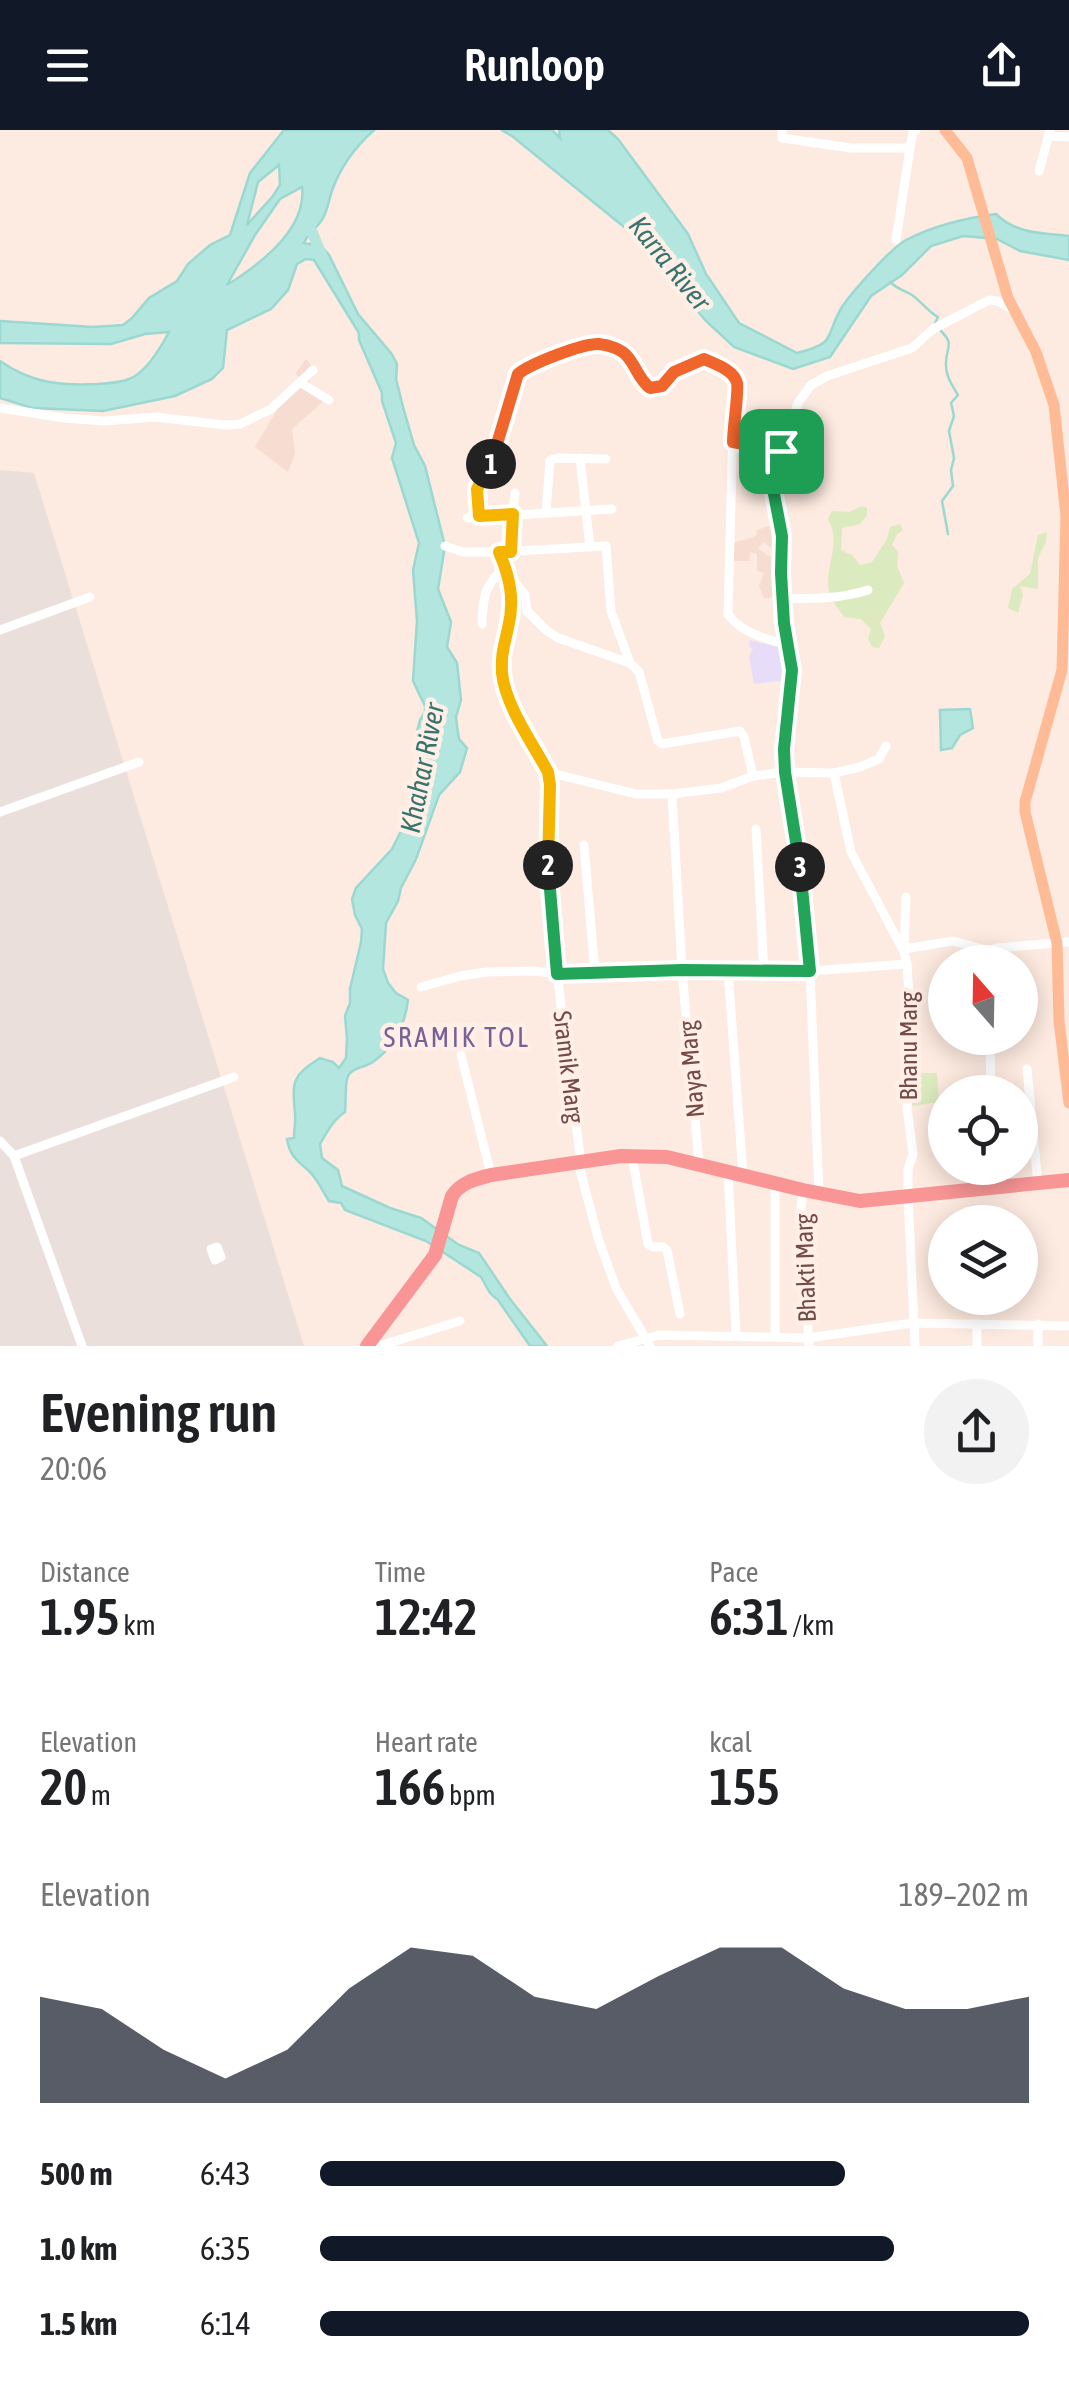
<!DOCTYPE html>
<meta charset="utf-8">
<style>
body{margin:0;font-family:"Asap Condensed",sans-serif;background:#f2f2f2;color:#202124;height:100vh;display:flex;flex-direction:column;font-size:38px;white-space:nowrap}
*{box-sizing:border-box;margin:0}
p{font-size:32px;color:#757577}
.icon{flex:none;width:55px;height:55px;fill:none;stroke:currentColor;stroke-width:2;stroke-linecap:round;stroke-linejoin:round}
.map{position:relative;height:1216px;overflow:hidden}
.details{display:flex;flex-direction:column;background:#fff;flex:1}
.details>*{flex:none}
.needle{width:65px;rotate:340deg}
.tools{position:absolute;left:928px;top:815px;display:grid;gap:20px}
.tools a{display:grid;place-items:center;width:110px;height:110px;border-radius:50%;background:#fff;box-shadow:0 5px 25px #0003;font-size:50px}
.pin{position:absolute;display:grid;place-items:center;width:85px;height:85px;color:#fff;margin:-42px;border-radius:20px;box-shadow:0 5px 15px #0006}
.km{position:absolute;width:50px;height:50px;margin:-25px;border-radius:50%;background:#222;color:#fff;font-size:28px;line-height:50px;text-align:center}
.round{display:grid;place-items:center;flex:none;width:105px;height:105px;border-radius:52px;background:#f2f2f2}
.overview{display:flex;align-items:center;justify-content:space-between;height:170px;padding:0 40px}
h1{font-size:55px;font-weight:600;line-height:75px}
.stats{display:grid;grid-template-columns:repeat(3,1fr);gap:15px;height:170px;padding:10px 40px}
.stats div{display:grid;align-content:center}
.stats b{font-size:50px;font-weight:600}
.stats small{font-size:28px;font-weight:400}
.stats p{font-size:28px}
.chart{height:280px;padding:20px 40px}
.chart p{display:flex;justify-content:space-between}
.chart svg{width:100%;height:180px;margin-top:10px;fill:#111827;opacity:.7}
ul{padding:0 40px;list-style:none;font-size:32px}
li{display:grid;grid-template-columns:160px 120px 1fr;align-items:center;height:75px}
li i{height:25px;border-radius:12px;background:#111827}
header{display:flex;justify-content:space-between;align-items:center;height:130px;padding:0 40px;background:#111827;color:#fff;font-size:45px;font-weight:600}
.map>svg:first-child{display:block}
</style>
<header><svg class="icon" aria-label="menu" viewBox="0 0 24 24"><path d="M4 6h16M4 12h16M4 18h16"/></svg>Runloop<svg class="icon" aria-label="share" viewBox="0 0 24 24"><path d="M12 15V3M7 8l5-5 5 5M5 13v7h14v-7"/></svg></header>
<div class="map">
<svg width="1069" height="1216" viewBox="0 0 1069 1216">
<rect width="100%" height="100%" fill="#fdeae0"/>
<!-- residential -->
<g fill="#f6dcd1">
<path d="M306,229L315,241L308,253L328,267L292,299L295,323L288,342L255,317L284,268L303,255L296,243Z"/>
<path d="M769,396L777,400V417L772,419L764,412L758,418L768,426H779L778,462L770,468H764L759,456L764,443L757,441V424L750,422L749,431H732L731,414L756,406L757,400Z"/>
</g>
<!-- industrial -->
<path fill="#ebdfdc" d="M0,340L34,343L304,1216H0Z"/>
<!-- education -->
<path fill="#e7ddf9" d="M750,510L785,519L789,550L754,554L749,526L753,519L749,516Z"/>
<!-- green -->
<g fill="#dceabf">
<path d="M862,376L867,378V385L860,394L842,398L841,420L852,425L860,435L872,432L887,409L890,397L900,394L903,400L897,404L892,415L898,422L897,436L904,453L880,493L885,506L879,518L872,517L868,508L871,499L861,489L844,487C840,480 833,473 830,465C822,440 843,415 828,389L832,381L849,382Z"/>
<path d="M1047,402L1046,412L1038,428V459L1020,456L1023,465L1018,483L1008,478L1012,459L1030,444L1038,405Z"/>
<path d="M913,943H937L939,972L912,976Z"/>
</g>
<!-- water -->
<g fill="#b4e6e0" stroke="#9ad8d1" stroke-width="2.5" fill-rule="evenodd">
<path d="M284,0H374C355,17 342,34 333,58C329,68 328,79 323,88C317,99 308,102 304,113L321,116L329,125L358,184L391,223L397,234L396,249L403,277L414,315L425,336L445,416L438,459L451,492L447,517L457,533L461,570L456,587L457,596L459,609L467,618L460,642L439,665L416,729L401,758L398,771L386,793L383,839L388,853L396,863L408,870C405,894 394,917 373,932C364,938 350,937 347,949C345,959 346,972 345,982C333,990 327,1002 320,1014L322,1028L338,1040L342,1056L390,1078L421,1088L459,1115L479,1123L510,1169L547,1216H530L498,1170L490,1163L481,1147L426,1111L345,1080L341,1073L329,1071C323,1062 318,1050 310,1042C298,1031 290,1027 287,1009L294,1008C294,999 296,991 295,983C292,951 292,946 320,928L333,932L339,938L346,928L347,908L345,886L350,873V859L361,812L362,799L355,785L352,769L356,758L392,719L409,685L420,623L417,602L420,590L425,582V576L413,551L417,491L413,440L419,413L392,328L396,313L382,271V263L359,210V203L314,130L306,129L297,134L288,160L271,179L227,200L223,238L212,249L175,266L103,281L32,278L0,268V231C31,253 61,256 98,254C108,253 120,253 129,249C146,243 161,217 169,202L145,204L111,214L0,213V191L93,197L123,195L132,188L149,168L177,151L188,134L210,115L230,105L250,43ZM279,35L280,55L273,66L247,95L258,52ZM302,57C307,100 259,135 227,155L255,105L280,69Z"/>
<path d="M501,0H552L560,8L559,0H608L618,9L688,104L706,144L739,193L797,223C838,213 824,207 842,177C852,162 891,118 906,110C933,96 966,88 996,84C1016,104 1042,103 1069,106V130L1020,121L997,109L963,106L931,116L902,145L871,166L830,227L793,239L734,217L706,191L629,101L512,6Z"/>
<path d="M970,579L973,598L960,605L952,618L941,620L940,580Z"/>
</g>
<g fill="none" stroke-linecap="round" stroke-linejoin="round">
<!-- stream -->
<g stroke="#9ad8d1" stroke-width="2.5">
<path d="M890,152C897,159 904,160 912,165C922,172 927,181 938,187L935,193"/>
<path d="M941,201C955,215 946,216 946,233C945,245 952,255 958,265L951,273L954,286L949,301L954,328L951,340L953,356L942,371L948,404"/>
</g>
<!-- river -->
<path stroke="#b4e6e0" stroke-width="11" d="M313,88L310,97L322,126"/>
<!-- minor -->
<g stroke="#fff" stroke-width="9">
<path d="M782,0V8L851,18H910L913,1L916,0"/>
<path d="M1048,6L1069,7"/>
<path d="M1039,41L1050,0"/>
<path d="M896,110L910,18"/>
<path d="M301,253L329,270"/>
<path d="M0,278L64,288L104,291L156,287L225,295L240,294L271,279L313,240"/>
<path d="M733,311L781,321"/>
<path d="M580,328L590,417"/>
<path d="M546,382L550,330L558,328L606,329"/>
<path d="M479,387L477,359L495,326L518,244L526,238C557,225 610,197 632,234C637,242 642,256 651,258C664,261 668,248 675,241C683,235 695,232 704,229L730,242L737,250L738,257L733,296L728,484C740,502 767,510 788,514"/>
<path d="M467,388L612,379"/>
<path d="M445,416L463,422H499C510,447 515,471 508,498C504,517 501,523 502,543C505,575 533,614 547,642C554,671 546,704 548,734C554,834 568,933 581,1032"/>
<path d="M499,422L606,416L611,481L630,533"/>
<path d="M511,422L510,412L515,363"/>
<path d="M511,447L525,465L527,481L546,500L558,508L630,533L639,542L658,611L662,614L740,601L744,607L753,646"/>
<path d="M782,468C812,469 840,469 868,460"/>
<path d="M482,494C483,465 484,457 505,436"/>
<path d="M0,500L90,467"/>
<path d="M547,642L636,664H672L721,658L753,646L785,642L834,643L860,637L879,629L886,616"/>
<path d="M834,643L851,722L904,822L907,834"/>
<path d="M672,664L682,840L699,1034"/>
<path d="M0,682L139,632"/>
<path d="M756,699L764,841"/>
<path d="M584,715L595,844"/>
<path d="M904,819L953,811L990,821"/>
<path d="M904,819L906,767"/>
<path d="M989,832L990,821L996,818L1069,812"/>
<path d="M728,840L743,1045"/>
<path d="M421,857L460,846L487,842L533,841L557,844H595L682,840L810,841L907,834L911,899L907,978L913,1024L908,1039V1065L915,1216"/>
<path d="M990,908L991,962"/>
<path d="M461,925L491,1045"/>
<path d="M1027,939L1038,1054"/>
<path d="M0,1011L14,1026L82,1216"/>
<path d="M14,1026L234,947"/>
<path d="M632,1026L648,1114L653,1117H663L667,1120L680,1184"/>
<path d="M578,1032L598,1108L616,1158L650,1216"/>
<path d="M992,1038V1057"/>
<path d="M728,1041L736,1205"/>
<path d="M775,1053V1207"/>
<path d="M803,1060L801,1079L809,1216"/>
<path d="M819,1063L810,841L800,730L785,642L784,619L792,541L784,493L782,406L774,364L779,326L798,273L811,255L827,246L912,218L933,199L989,170L998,171L1013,180"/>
<path d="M217,1117L221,1127L215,1130L211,1119Z"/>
<path d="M977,1194V1216"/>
<path d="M373,1209L379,1216L460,1191"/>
<path d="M618,1216L659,1205L808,1208L913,1193L1069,1196"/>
<path d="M1038,1216V1194"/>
</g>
<!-- major -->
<path stroke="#febb96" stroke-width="11" d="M945,0L967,28L1008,168L1036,222L1054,275L1066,386L1062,540L1025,672V682L1057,813L1059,891L1069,973"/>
<!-- highway -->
<path stroke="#f99595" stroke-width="14" d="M367,1216L435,1125L452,1066C461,1052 476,1049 491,1045L621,1026L667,1027L803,1060L860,1071L1069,1050"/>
</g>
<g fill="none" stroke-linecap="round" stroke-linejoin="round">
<!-- split-1 casing -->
<g stroke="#fff" stroke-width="20">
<path id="split-1" d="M491,334L518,244C530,234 583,213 599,214C609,215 621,219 627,226C636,236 639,250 650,258L662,256L674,242L704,229C715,234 734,240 737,253C739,260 733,298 733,312L781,321"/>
</g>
<!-- split-2 casing -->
<g stroke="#fff" stroke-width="20">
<path id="split-2" d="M491,334L477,359L479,386L513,384L511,422H499C510,447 515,471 508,498C504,517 501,523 502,543C505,575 533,614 548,642L550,655L548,735"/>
</g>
<!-- split-3 casing -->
<g stroke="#fff" stroke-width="20">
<path id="split-3" d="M548,735L557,844L682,840L810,841L800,737"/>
</g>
<!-- split-4 casing -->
<g stroke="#fff" stroke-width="20">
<path id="split-4" d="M781,321L774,364L782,406L781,443L784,493L792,540L784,619L785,642L800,737"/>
</g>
<!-- split-1 -->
<use href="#split-1" stroke="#f0652b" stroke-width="12"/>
<!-- split-2 -->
<use href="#split-2" stroke="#f5b400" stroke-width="12"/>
<!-- split-3 -->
<use href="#split-3" stroke="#22a559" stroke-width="12"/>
<!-- split-4 -->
<use href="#split-4" stroke="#22a559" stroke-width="12"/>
</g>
<g text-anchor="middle" stroke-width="9" stroke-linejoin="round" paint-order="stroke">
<!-- street labels -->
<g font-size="25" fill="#744b47" stroke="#ffefe7">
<text transform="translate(908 916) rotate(-90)" y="9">Bhanu Marg</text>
<text transform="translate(569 937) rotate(83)" y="9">Sramik Marg</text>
<text transform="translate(691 939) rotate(-95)" y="9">Naya Marg</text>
<text transform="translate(805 1138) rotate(-92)" y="9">Bhakti Marg</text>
</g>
<!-- water labels -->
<g font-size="28" font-style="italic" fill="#38736d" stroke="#ffefe7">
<text transform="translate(670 133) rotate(51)" y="10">Karra River</text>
<text transform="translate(422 638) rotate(-79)" y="10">Khahar River</text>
</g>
<!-- neighbourhood labels -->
<g font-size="28" letter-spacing="2.5" fill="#776298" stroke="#ffefe7">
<text x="457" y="917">SRAMIK TOL</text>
</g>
</g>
</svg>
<div class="tools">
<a><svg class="needle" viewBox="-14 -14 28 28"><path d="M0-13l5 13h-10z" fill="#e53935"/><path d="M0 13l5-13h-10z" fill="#757577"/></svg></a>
<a><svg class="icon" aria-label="locate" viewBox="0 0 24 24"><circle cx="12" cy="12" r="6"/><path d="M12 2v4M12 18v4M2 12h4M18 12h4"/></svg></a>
<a><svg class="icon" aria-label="layers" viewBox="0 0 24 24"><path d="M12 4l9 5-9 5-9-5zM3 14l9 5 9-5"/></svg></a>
</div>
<div class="pin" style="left:781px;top:321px;background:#1e9e55"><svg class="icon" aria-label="arrive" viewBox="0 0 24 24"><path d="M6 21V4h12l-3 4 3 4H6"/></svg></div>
<b class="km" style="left:491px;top:334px">1</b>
<b class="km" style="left:548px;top:735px">2</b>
<b class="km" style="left:800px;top:737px">3</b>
</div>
<section class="details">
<div class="overview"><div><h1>Evening run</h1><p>20:06</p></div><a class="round"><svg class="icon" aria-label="share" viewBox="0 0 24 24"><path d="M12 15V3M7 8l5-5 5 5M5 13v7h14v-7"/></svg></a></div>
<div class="stats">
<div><p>Distance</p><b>1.95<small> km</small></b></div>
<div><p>Time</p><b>12:42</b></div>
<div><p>Pace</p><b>6:31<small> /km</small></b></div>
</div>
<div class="stats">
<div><p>Elevation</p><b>20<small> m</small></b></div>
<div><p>Heart rate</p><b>166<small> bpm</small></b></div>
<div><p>kcal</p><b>155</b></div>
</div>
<div class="chart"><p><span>Elevation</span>189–202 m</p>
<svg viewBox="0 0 160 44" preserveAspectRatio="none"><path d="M0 44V18L10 21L20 31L30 38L40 31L50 16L60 6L70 8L80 18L90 21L100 13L110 6L120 6L130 16L140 21L150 21L160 18V44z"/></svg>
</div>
<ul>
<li><b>500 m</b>6:43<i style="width:74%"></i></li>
<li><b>1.0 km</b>6:35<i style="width:81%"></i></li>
<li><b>1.5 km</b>6:14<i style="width:100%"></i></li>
</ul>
</section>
